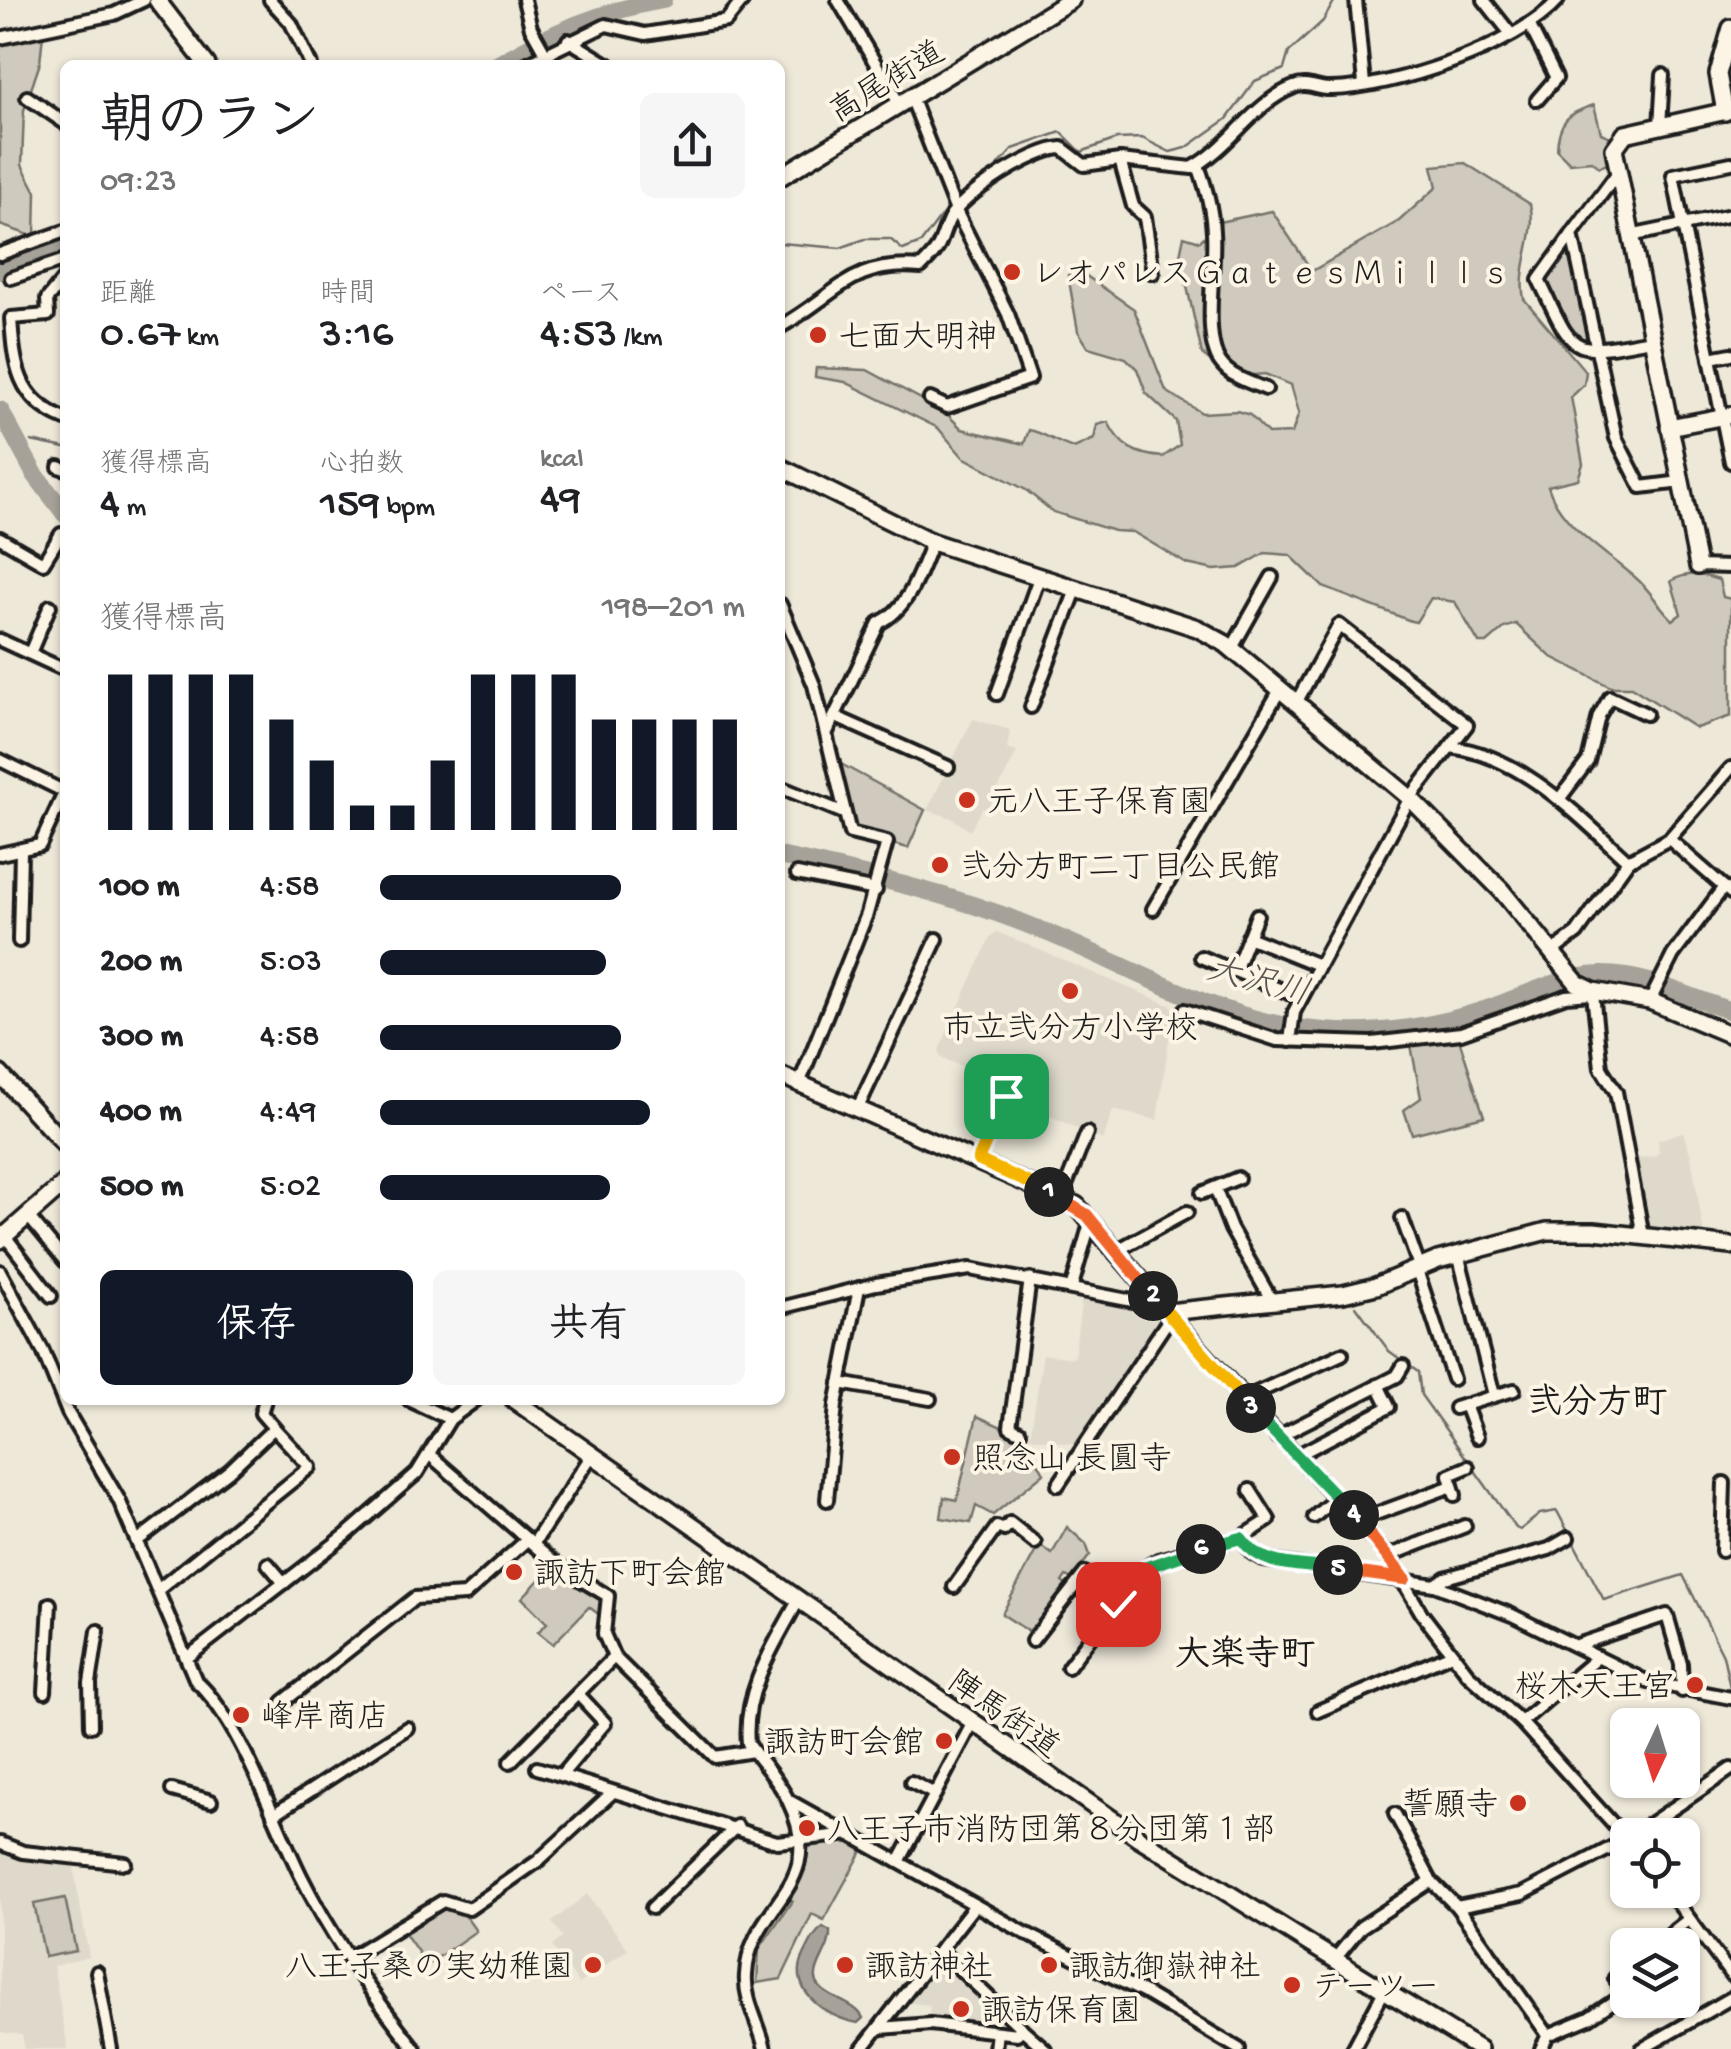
<!DOCTYPE html>
<html lang="ja">
<meta charset="utf-8">
<style>
body{margin:0;font-family:"Gochi Hand","Klee One",sans-serif;background:#f6f6f6;color:#202124;height:100vh;display:flex;flex-direction:column;font-size:38px;white-space:nowrap}
*{box-sizing:border-box;margin:0}
p{font-size:32px;color:#757577}
.icon{flex:none;width:55px;height:55px;fill:none;stroke:currentColor;stroke-width:2;stroke-linecap:round;stroke-linejoin:round}
.map{position:relative;flex:1;overflow:hidden}
.panel{position:absolute;left:60px;top:60px;width:725px;height:1345px;display:flex;flex-direction:column;background:#fff;border-radius:15px;box-shadow:0 2px 8px #0004}
.panel>*{flex:none}
.needle{width:65px;rotate:184deg}
.controls{position:absolute;left:1610px;top:1708px;display:grid;gap:20px}
.controls a{display:grid;place-items:center;width:90px;height:90px;border-radius:15px;background:#fff;box-shadow:0 2px 8px #0004;font-size:50px}
.pin{position:absolute;display:grid;place-items:center;width:85px;height:85px;color:#fff;margin:-42px;border-radius:20px;box-shadow:0 5px 15px #0006}
.km{position:absolute;width:50px;height:50px;margin:-25px;border-radius:50%;background:#222;color:#fff;font-size:28px;line-height:50px;text-align:center}
.round{display:grid;place-items:center;flex:none;width:105px;height:105px;border-radius:15px;background:#f6f6f6}
.headline{display:flex;align-items:center;justify-content:space-between;height:170px;padding:0 40px}
h1{font-size:55px;font-weight:600;line-height:75px}
.metrics{display:grid;grid-template-columns:repeat(3,1fr);gap:15px;height:170px;padding:10px 40px}
.metrics div{display:grid;align-content:center}
.metrics b{font-size:42px;font-weight:600}
.metrics small{font-size:28px;font-weight:400}
.metrics p{font-size:28px}
.chart{height:280px;padding:20px 40px}
.chart p{display:flex;justify-content:space-between}
.chart svg{width:100%;height:180px;margin-top:10px;stroke:#111827;stroke-width:6}
.action{display:flex;gap:20px;margin-top:auto;padding:20px 40px}
.action a{flex:1;height:115px;border-radius:15px;background:#111827;color:#fff;font-size:40px;font-weight:600;line-height:115px;text-align:center}
.action a+a{background:#f6f6f6;color:#202124}
ul{padding:0 40px;list-style:none;font-size:32px}
li{display:grid;grid-template-columns:160px 120px 1fr;align-items:center;height:75px}
li i{height:25px;border-radius:12px;background:#111827}
.map>svg:first-child{display:block}
</style>
<div class="map">
<svg width="1731" height="2049" viewBox="0 0 1731 2049">
<rect width="100%" height="100%" fill="#eee8d9"/>
<filter id="ink" filterUnits="userSpaceOnUse"><feTurbulence type="fractalNoise" baseFrequency=".01" numOctaves="2"/><feDisplacementMap in="SourceGraphic" scale="20" xChannelSelector="R" yChannelSelector="G"/><feConvolveMatrix kernelMatrix="1 2 1 2 8 2 1 2 1" color-interpolation-filters="sRGB"/></filter>
<g filter="url(#ink)">
<!-- built -->
<g fill="#ded9cb">
<path d="M973,719L1010,730L1007,749L1017,752L987,810L982,808L970,831L952,818L927,810Z"/>
<path d="M997,932L1174,1007L1157,1120L1113,1110L1103,1140L1013,1099L1018,1088L999,1079L992,1084L984,1075L942,1058L939,1050L991,936Z"/>
<path d="M1683,1132L1691,1156L1705,1240L1645,1233L1632,1159L1655,1156L1659,1152L1658,1140Z"/>
<path d="M1082,1296L1153,1309L1161,1318L1082,1446L1030,1437L1043,1354L1074,1358Z"/>
<path d="M0,1850L19,1858L73,1864L89,1957L53,1966L68,2049H25L22,2035L0,2032Z"/>
<path d="M587,1894L628,1949L579,1984L552,1946L563,1937L552,1922Z"/>
<path d="M942,1955L1016,2030L928,2020L930,2005L903,2002Z"/>
</g>
<!-- green -->
<g fill="#cfcabd" stroke="#76736c" stroke-width="2.5">
<path d="M43,34L40,63L24,110L22,165L36,192L35,237L0,225V43Z"/>
<path d="M1594,105L1601,133L1618,140L1613,162L1599,167L1592,161L1570,163L1557,150C1558,121 1568,113 1594,105Z"/>
<path d="M1465,163L1530,204C1538,235 1517,267 1524,299L1586,372L1584,385L1571,397L1583,464L1578,479L1548,486C1560,526 1606,552 1636,578C1650,590 1659,607 1673,620L1681,614L1671,581C1689,571 1700,574 1719,580L1723,597L1731,599V716L1696,728L1631,687H1611L1550,656L1516,624L1504,628L1487,643H1479L1455,602L1431,598L1416,622L1411,621L1323,587L1290,555L1265,553L1239,568L1214,570L1187,564L1133,532L1114,531L1053,512L1026,490L963,457L938,428L845,382L815,377L816,368L867,370L945,412L962,429L1024,444L1029,430C1042,432 1059,444 1074,448L1094,439L1097,425L1108,422C1120,447 1136,455 1163,457L1180,445L1176,421L1146,393L1137,369L1126,358L1088,347L1078,331L1068,275L1079,271L1134,309L1166,391L1202,413L1237,411L1250,415L1268,434L1292,433L1299,413L1291,385L1265,374L1231,377L1202,354L1180,255L1184,236L1200,241L1219,222L1272,211L1312,271L1399,221L1437,187L1432,166Z"/>
<path d="M1572,234L1597,350L1569,341L1539,280Z"/>
<path d="M832,759L925,810L908,848L850,833Z"/>
<path d="M1459,1039L1484,1116L1412,1134L1404,1110L1421,1098L1411,1045Z"/>
<path d="M977,1416L1024,1437L1044,1473L993,1515L976,1506L971,1523L941,1518L944,1497L957,1500Z"/>
<path d="M1067,1527L1086,1544L1090,1555L1072,1579L1066,1576L1062,1582L1067,1586L1031,1633L1002,1614L1039,1545L1052,1554Z"/>
<path d="M553,1565L605,1598L601,1616L589,1607L553,1644L538,1632L547,1623L522,1598Z"/>
<path d="M851,1838L865,1846L824,1920L812,1914L781,1979L757,1983L759,1949L792,1901L789,1899L805,1870L804,1843Z"/>
<path d="M65,1898L76,1951L45,1957L34,1904Z"/>
<path d="M440,1907L464,1914L476,1931L427,1965L402,1929Z"/>
</g>
<!-- water -->
<path fill="#a7a299" stroke="#6f6c67" stroke-width="2.5" d="M823,1927L830,1931C832,1956 797,1977 830,1995C842,2002 857,2006 863,2018L858,2023C824,2017 786,1989 805,1953C810,1943 814,1933 823,1927Z"/>
<g fill="none" stroke-linecap="round" stroke-linejoin="round">
<!-- stream -->
<g stroke="#6f6c67" stroke-width="2.5">
<path d="M987,178L1013,149L1061,132L1081,152L1117,139L1142,138L1170,152L1186,148L1227,119L1255,81L1284,69L1289,52L1323,21L1335,0"/>
<path d="M780,243L840,248L865,239H890L903,250L921,243L948,207"/>
<path d="M31,441L65,448"/>
<path d="M15,443L22,442"/>
<path d="M870,879V875"/>
<path d="M1356,1306L1389,1351L1418,1372L1421,1395L1516,1528L1520,1530L1540,1514L1557,1511L1604,1600L1683,1575L1723,1655L1731,1692"/>
</g>
<!-- river -->
<g stroke="#a7a299" stroke-width="18">
<path d="M497,65C551,33 600,11 663,0"/>
<path d="M0,271L65,248"/>
<path d="M0,410L34,473L65,514"/>
<path d="M780,856C867,875 953,894 1036,928C1122,962 1203,1013 1297,1028C1361,1038 1423,1030 1484,1010C1520,998 1561,976 1600,975C1646,974 1688,997 1731,1011"/>
</g>
<!-- street casing -->
<g stroke="#1c1c1c" stroke-width="18">
<g id="street">
<path d="M270,0L291,23L311,65"/>
<path d="M524,0L531,28L545,53"/>
<path d="M838,0L900,105"/>
<path d="M1356,0L1364,84"/>
<path d="M1484,0L1511,34"/>
<path d="M1529,24L1556,78L1537,100"/>
<path d="M0,38L114,14L144,0"/>
<path d="M568,40L609,65"/>
<path d="M524,65L606,25L645,34L726,21L743,0"/>
<path d="M27,97L65,123"/>
<path d="M911,97L956,211L1008,314L1030,378L947,407L930,399"/>
<path d="M1660,127L1663,75"/>
<path d="M1120,160L1133,206L1145,217L1153,273"/>
<path d="M1731,163L1673,175L1731,462"/>
<path d="M1198,165C1206,188 1212,208 1213,232C1216,266 1202,336 1220,362C1230,377 1251,383 1266,389"/>
<path d="M1616,175L1572,234L1616,438L1641,487L1681,482"/>
<path d="M1572,234L1539,280C1575,354 1567,356 1651,340"/>
<path d="M1630,236L1731,215"/>
<path d="M0,254L65,231"/>
<path d="M65,277L47,299L48,315L11,318C14,364 17,400 65,419"/>
<path d="M11,278L65,260"/>
<path d="M780,327C835,297 851,260 921,267C945,243 937,246 949,220C961,195 1034,149 1062,148L1084,165L1120,160L1192,168C1231,147 1253,103 1294,87C1308,81 1317,90 1331,89C1393,88 1517,47 1558,0"/>
<path d="M1710,358L1731,354"/>
<path d="M59,467L65,469"/>
<path d="M0,538L43,563L61,534"/>
<path d="M1698,566L1731,567"/>
<path d="M780,604L814,685L850,833L887,842L867,914L799,1084"/>
<path d="M0,640L65,670"/>
<path d="M1232,648L1272,577"/>
<path d="M30,653L50,606"/>
<path d="M997,694L1039,578"/>
<path d="M1031,707L1076,590"/>
<path d="M836,717L948,767"/>
<path d="M826,734L879,623C909,609 920,571 932,542"/>
<path d="M1450,747C1521,755 1577,815 1628,861"/>
<path d="M0,760L65,792"/>
<path d="M780,787L844,813"/>
<path d="M1560,798L1588,761L1599,716L1610,697L1646,714"/>
<path d="M1669,839L1731,893"/>
<path d="M0,854L40,845L65,791"/>
<path d="M797,874L876,890"/>
<path d="M1153,909L1281,688"/>
<path d="M1248,937L1318,965"/>
<path d="M19,941L21,851"/>
<path d="M1553,951L1577,933L1628,861L1669,839L1731,768"/>
<path d="M1201,957L1301,998"/>
<path d="M1235,971L1257,915"/>
<path d="M1593,994L1601,1068L1616,1092L1643,1236"/>
<path d="M1650,1001L1673,955L1724,887"/>
<path d="M1185,1010L1277,1040L1372,1043L1461,1033L1566,996L1591,994"/>
<path d="M1290,1041L1294,1012L1410,798L1467,725L1339,625L1297,701"/>
<path d="M857,1110L937,939"/>
<path d="M978,1160L1006,1096L995,1081"/>
<path d="M1215,1188L1231,1229L1272,1301"/>
<path d="M1202,1193L1238,1178"/>
<path d="M1061,1198L1087,1133"/>
<path d="M28,1216L65,1261"/>
<path d="M1402,1218L1419,1266"/>
<path d="M5,1236L51,1296"/>
<path d="M1116,1251L1187,1212"/>
<path d="M1458,1254L1494,1395"/>
<path d="M1416,1267L1453,1379"/>
<path d="M0,1271L43,1351L68,1413L119,1500L196,1681C240,1720 274,1822 301,1876C332,1938 372,1995 415,2049"/>
<path d="M1072,1286L1091,1220"/>
<path d="M780,1308L876,1284L970,1269L1148,1304L1156,1299"/>
<path d="M1168,1312L1388,1556L1422,1614L1468,1674L1521,1722L1628,1841"/>
<path d="M840,1383L930,1399"/>
<path d="M1243,1399L1342,1354"/>
<path d="M265,1400L261,1413L274,1428"/>
<path d="M409,1400L450,1419"/>
<path d="M1465,1405L1477,1437"/>
<path d="M1455,1408L1514,1390"/>
<path d="M1020,1432L1010,1427L1030,1279"/>
<path d="M1277,1437L1397,1376L1403,1366"/>
<path d="M1298,1455L1389,1407L1378,1385"/>
<path d="M431,1456L558,1566L608,1596L604,1634L614,1657L715,1757L753,1751"/>
<path d="M1058,1485L1171,1316"/>
<path d="M1455,1495L1449,1475L1468,1467"/>
<path d="M827,1500L836,1405L859,1288"/>
<path d="M1314,1517L1337,1497"/>
<path d="M1359,1520L1452,1486"/>
<path d="M1241,1538L1269,1520L1250,1490"/>
<path d="M137,1541L229,1471L274,1428L310,1467L159,1589"/>
<path d="M534,1543L592,1455"/>
<path d="M1722,1551L1724,1483"/>
<path d="M1388,1556L1465,1526"/>
<path d="M268,1564L284,1583"/>
<path d="M1435,1585L1445,1578L1549,1549L1568,1538"/>
<path d="M954,1587L997,1527L1004,1530L1010,1523L1035,1543"/>
<path d="M1032,1641L1085,1573"/>
<path d="M1577,1645L1667,1615L1681,1664L1682,1691"/>
<path d="M188,1657L346,1535L417,1473L450,1419L476,1400"/>
<path d="M1068,1667L1144,1568L1158,1560L1241,1538L1252,1553L1264,1560L1435,1585L1512,1615L1648,1682L1731,1698"/>
<path d="M45,1692L50,1604"/>
<path d="M283,1702L415,1598L465,1595L528,1539"/>
<path d="M1318,1711L1452,1654"/>
<path d="M1521,1722L1598,1657"/>
<path d="M91,1726L90,1683L98,1631"/>
<path d="M510,1762L614,1657"/>
<path d="M537,1768L777,1842L851,1834"/>
<path d="M563,1773L605,1723L578,1694"/>
<path d="M911,1782L935,1794"/>
<path d="M172,1790L211,1801"/>
<path d="M788,1800L1027,1934L1143,1992L1239,2049"/>
<path d="M1395,1814L1431,1881L1457,1907L1548,2035L1541,2049"/>
<path d="M273,1815L407,1728"/>
<path d="M1634,1835L1731,1769"/>
<path d="M0,1843L23,1852L125,1863"/>
<path d="M899,1862L972,1724"/>
<path d="M1668,1890L1731,1975"/>
<path d="M1457,1907L1522,1894L1628,1839"/>
<path d="M652,1908L737,1826"/>
<path d="M1656,1945L1689,1919"/>
<path d="M942,1952L1022,2029"/>
<path d="M349,1958L443,1901L469,1909L538,1861L613,1792"/>
<path d="M1334,1960L1361,1927L1431,1881"/>
<path d="M97,1972L111,2049"/>
<path d="M881,2028L930,2024L1017,2034L1022,2029L1045,2049"/>
<path d="M1548,2035L1589,2018L1623,1995L1615,1978L1628,1967"/>
<path d="M765,2049C760,2025 744,2001 746,1975C749,1902 831,1889 788,1800C778,1779 760,1762 748,1743C743,1691 774,1645 798,1601"/>
<path d="M862,2049L975,1905"/>
<path d="M995,2049L997,2032"/>
<path d="M1353,2049L1384,1991"/>
<path d="M1642,2049L1731,1998"/>
</g>
</g>
<!-- secondary casing -->
<g stroke="#1c1c1c" stroke-width="22">
<g id="secondary">
<path d="M157,0L207,65"/>
<path d="M1725,112L1718,74L1731,28"/>
<path d="M1669,427L1731,415"/>
<path d="M780,467L932,542L1197,628L1226,644L1410,798L1501,890L1577,983L1593,991L1650,1001L1731,1035"/>
<path d="M1698,566L1614,149L1625,134L1731,110"/>
<path d="M0,1074L65,1145"/>
<path d="M780,1075L1076,1205L1168,1312L1343,1294L1376,1286L1438,1260L1547,1231H1594L1731,1246"/>
<path d="M514,1400L1139,1838L1479,2049"/>
</g>
</g>
<!-- primary casing -->
<g stroke="#1c1c1c" stroke-width="22">
<g id="primary">
<path d="M780,177L1071,0"/>
<path d="M0,1240L65,1183"/>
</g>
</g>
<!-- street -->
<use href="#street" stroke="#fcf5e5" stroke-width="10"/>
<!-- secondary -->
<use href="#secondary" stroke="#fcf5e5" stroke-width="15"/>
<!-- primary -->
<use href="#primary" stroke="#fcf5e5" stroke-width="15"/>
</g>
</g>
<g fill="none" stroke-linecap="round" stroke-linejoin="round" filter="url(#ink)">
<!-- split-1 casing -->
<g stroke="#fff" stroke-width="20">
<path id="split-1" d="M1006,1096L978,1160L1049,1192"/>
</g>
<!-- split-2 casing -->
<g stroke="#fff" stroke-width="20">
<path id="split-2" d="M1049,1192L1087,1215L1153,1296"/>
</g>
<!-- split-3 casing -->
<g stroke="#fff" stroke-width="20">
<path id="split-3" d="M1153,1296L1251,1408"/>
</g>
<!-- split-4 casing -->
<g stroke="#fff" stroke-width="20">
<path id="split-4" d="M1251,1408L1354,1515"/>
</g>
<!-- split-5 casing -->
<g stroke="#fff" stroke-width="20">
<path id="split-5" d="M1338,1570L1405,1579L1354,1515"/>
</g>
<!-- split-6 casing -->
<g stroke="#fff" stroke-width="20">
<path id="split-6" d="M1201,1549L1241,1538C1264,1571 1302,1563 1338,1570"/>
</g>
<!-- split-7 casing -->
<g stroke="#fff" stroke-width="20">
<path id="split-7" d="M1118,1604L1144,1568L1201,1549"/>
</g>
<!-- split-1 -->
<use href="#split-1" stroke="#f5b400" stroke-width="12"/>
<!-- split-2 -->
<use href="#split-2" stroke="#f0652b" stroke-width="12"/>
<!-- split-3 -->
<use href="#split-3" stroke="#f5b400" stroke-width="12"/>
<!-- split-4 -->
<use href="#split-4" stroke="#22a559" stroke-width="12"/>
<!-- split-5 -->
<use href="#split-5" stroke="#f0652b" stroke-width="12"/>
<!-- split-6 -->
<use href="#split-6" stroke="#22a559" stroke-width="12"/>
<!-- split-7 -->
<use href="#split-7" stroke="#22a559" stroke-width="12"/>
</g>
<!-- markers -->
<g fill="#c8321e" stroke="#fcf5e5" stroke-width="4">
<circle cx="1012" cy="272" r="10"/>
<circle cx="818" cy="335" r="10"/>
<circle cx="967" cy="800" r="10"/>
<circle cx="940" cy="865" r="10"/>
<circle cx="1070" cy="991" r="10"/>
<circle cx="952" cy="1457" r="10"/>
<circle cx="514" cy="1572" r="10"/>
<circle cx="1695" cy="1685" r="10"/>
<circle cx="241" cy="1715" r="10"/>
<circle cx="944" cy="1741" r="10"/>
<circle cx="1518" cy="1803" r="10"/>
<circle cx="807" cy="1828" r="10"/>
<circle cx="593" cy="1965" r="10"/>
<circle cx="845" cy="1965" r="10"/>
<circle cx="1049" cy="1965" r="10"/>
<circle cx="1292" cy="1985" r="10"/>
<circle cx="961" cy="2009" r="10"/>
</g>
<g text-anchor="middle" stroke-width="8" stroke-linejoin="round" paint-order="stroke">
<!-- street labels -->
<g font-size="32" fill="#1c1c1c" stroke="#fcf5e5">
<text transform="translate(886 80) rotate(-31)" y="11">高尾街道</text>
<text transform="translate(1005 1713) rotate(35)" y="11">陣馬街道</text>
</g>
<!-- poi labels -->
<g font-size="32" fill="#1c1c1c" stroke="#fcf5e5" text-anchor="start">
<text x="1032" y="283">レオパレスＧａｔｅｓＭｉｌｌｓ</text>
<text x="838" y="346">七面大明神</text>
<text x="987" y="811">元八王子保育園</text>
<text x="960" y="876">弐分方町二丁目公民館</text>
<text x="1070" y="1037" text-anchor="middle">市立弐分方小学校</text>
<text x="972" y="1468">照念山 長圓寺</text>
<text x="534" y="1583">諏訪下町会館</text>
<text x="1675" y="1696" text-anchor="end">桜木天王宮</text>
<text x="261" y="1726">峰岸商店</text>
<text x="924" y="1752" text-anchor="end">諏訪町会館</text>
<text x="1498" y="1814" text-anchor="end">誓願寺</text>
<text x="827" y="1839">八王子市消防団第８分団第１部</text>
<text x="573" y="1976" text-anchor="end">八王子桑の実幼稚園</text>
<text x="865" y="1976">諏訪神社</text>
<text x="1069" y="1976">諏訪御嶽神社</text>
<text x="1312" y="1996">テーツー</text>
<text x="981" y="2020">諏訪保育園</text>
</g>
<!-- water labels -->
<g font-size="35" font-style="italic" fill="#5b5854" stroke="#fcf5e5">
<text transform="translate(1259 979) rotate(15)" y="12">大沢川</text>
</g>
<!-- neighbourhood labels -->
<g font-size="35" font-weight="bold" fill="#1c1c1c" stroke="#fcf5e5">
<text x="1597" y="1412">弐分方町</text>
<text x="1245" y="1664">大楽寺町</text>
</g>
</g>
</svg>
<div class="controls">
<a><svg class="needle" viewBox="-14 -14 28 28"><path d="M0-13l5 13h-10z" fill="#e53935"/><path d="M0 13l5-13h-10z" fill="#757577"/></svg></a>
<a><svg class="icon" aria-label="locate" viewBox="0 0 24 24"><circle cx="12" cy="12" r="6"/><path d="M12 2v4M12 18v4M2 12h4M18 12h4"/></svg></a>
<a><svg class="icon" aria-label="layers" viewBox="0 0 24 24"><path d="M12 4l9 5-9 5-9-5zM3 14l9 5 9-5"/></svg></a>
</div>
<div class="pin" style="left:1006px;top:1096px;background:#1e9e55"><svg class="icon" aria-label="arrive" viewBox="0 0 24 24"><path d="M6 21V4h12l-3 4 3 4H6"/></svg></div>
<div class="pin" style="left:1118px;top:1604px;background:#d93025"><svg class="icon" aria-label="check" viewBox="0 0 24 24"><path d="M5 12l5 5 9-10"/></svg></div>
<b class="km" style="left:1049px;top:1192px">1</b>
<b class="km" style="left:1153px;top:1296px">2</b>
<b class="km" style="left:1251px;top:1408px">3</b>
<b class="km" style="left:1354px;top:1515px">4</b>
<b class="km" style="left:1338px;top:1570px">5</b>
<b class="km" style="left:1201px;top:1549px">6</b>
<section class="panel">
<div class="headline"><div><h1>朝のラン</h1><p>09:23</p></div><a class="round"><svg class="icon" aria-label="share" viewBox="0 0 24 24"><path d="M12 15V3M7 8l5-5 5 5M5 13v7h14v-7"/></svg></a></div>
<div class="metrics">
<div><p>距離</p><b>0.67<small> km</small></b></div>
<div><p>時間</p><b>3:16</b></div>
<div><p>ペース</p><b>4:53<small> /km</small></b></div>
</div>
<div class="metrics">
<div><p>獲得標高</p><b>4<small> m</small></b></div>
<div><p>心拍数</p><b>159<small> bpm</small></b></div>
<div><p>kcal</p><b>49</b></div>
</div>
<div class="chart"><p><span>獲得標高</span>198–201 m</p>
<svg viewBox="0 0 160 44" preserveAspectRatio="none"><path d="M5 44V6M15 44V6M25 44V6M35 44V6M45 44V17M55 44V27M65 44V38M75 44V38M85 44V27M95 44V6M105 44V6M115 44V6M125 44V17M135 44V17M145 44V17M155 44V17"/></svg>
</div>
<ul>
<li><b>100 m</b>4:58<i style="width:66%"></i></li>
<li><b>200 m</b>5:03<i style="width:62%"></i></li>
<li><b>300 m</b>4:58<i style="width:66%"></i></li>
<li><b>400 m</b>4:49<i style="width:74%"></i></li>
<li><b>500 m</b>5:02<i style="width:63%"></i></li>
</ul>
<div class="action"><a>保存</a><a>共有</a></div>
</section>
</div>
